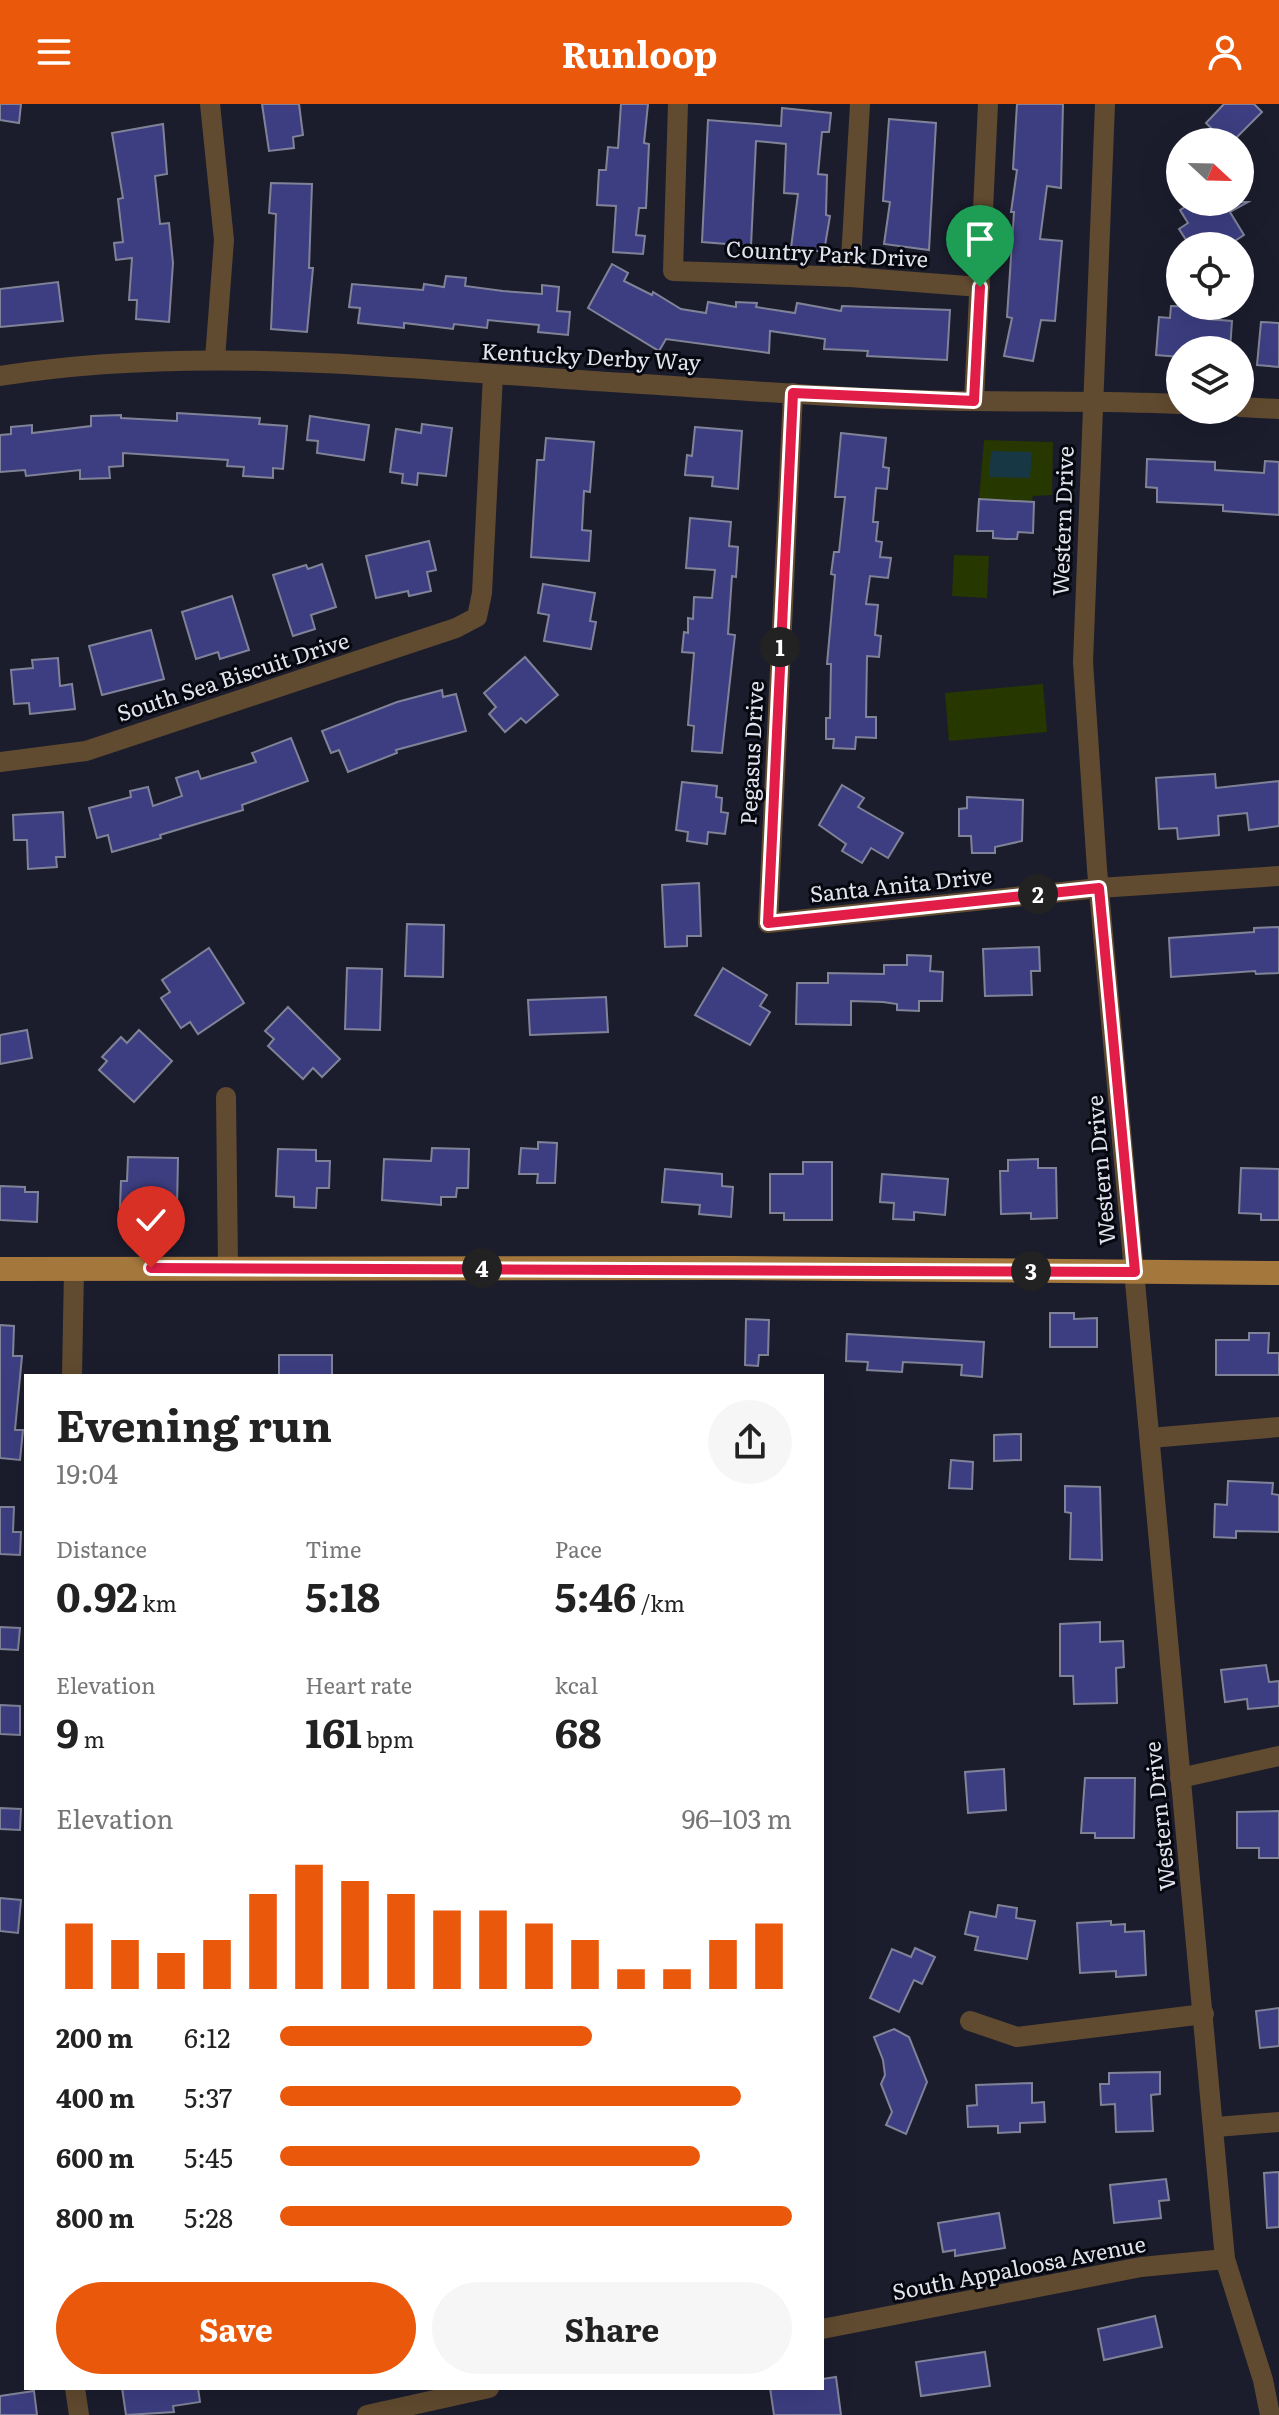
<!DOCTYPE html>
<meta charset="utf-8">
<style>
body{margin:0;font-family:Literata,serif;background:#f6f6f6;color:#222;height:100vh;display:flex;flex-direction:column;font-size:30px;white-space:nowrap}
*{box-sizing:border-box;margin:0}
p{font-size:26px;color:#767676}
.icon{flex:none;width:44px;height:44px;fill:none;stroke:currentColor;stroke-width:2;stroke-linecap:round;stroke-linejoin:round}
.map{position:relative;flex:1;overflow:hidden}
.side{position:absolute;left:24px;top:1270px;width:800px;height:1016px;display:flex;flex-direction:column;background:#fff;border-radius:0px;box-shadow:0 8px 32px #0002}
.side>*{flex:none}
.needle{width:52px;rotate:112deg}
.controls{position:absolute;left:1166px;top:24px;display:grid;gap:16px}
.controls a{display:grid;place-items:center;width:88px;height:88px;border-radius:50%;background:#fff;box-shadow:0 8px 32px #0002;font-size:40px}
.pin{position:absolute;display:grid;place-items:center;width:68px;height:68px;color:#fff;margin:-82px -34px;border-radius:50% 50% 50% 0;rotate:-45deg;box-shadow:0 0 8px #0007}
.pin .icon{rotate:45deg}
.km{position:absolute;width:40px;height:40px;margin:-20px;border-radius:50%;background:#222;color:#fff;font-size:22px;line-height:40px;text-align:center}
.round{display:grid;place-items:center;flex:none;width:84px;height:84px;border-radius:42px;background:#f6f6f6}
.overview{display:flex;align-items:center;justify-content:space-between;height:136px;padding:0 32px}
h1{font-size:44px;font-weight:700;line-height:60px}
.figures{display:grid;grid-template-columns:repeat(3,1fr);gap:12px;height:136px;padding:8px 32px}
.figures div{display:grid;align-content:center}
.figures b{font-size:40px;font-weight:700}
.figures small{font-size:22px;font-weight:400}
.figures p{font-size:22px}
.chart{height:224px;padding:16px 32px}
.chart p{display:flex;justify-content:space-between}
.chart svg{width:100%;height:144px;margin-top:8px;stroke:#ea580c;stroke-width:6}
.button{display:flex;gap:16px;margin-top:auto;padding:16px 32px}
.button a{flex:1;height:92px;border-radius:48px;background:#ea580c;color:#fff;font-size:32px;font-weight:700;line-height:92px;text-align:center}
.button a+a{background:#f6f6f6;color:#222}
ul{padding:0 32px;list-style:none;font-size:26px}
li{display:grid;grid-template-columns:128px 96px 1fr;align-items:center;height:60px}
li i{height:20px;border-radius:10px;background:#ea580c}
header{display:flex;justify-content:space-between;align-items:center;height:104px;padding:0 32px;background:#ea580c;color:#fff;font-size:36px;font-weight:700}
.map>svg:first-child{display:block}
</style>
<header><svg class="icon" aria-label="menu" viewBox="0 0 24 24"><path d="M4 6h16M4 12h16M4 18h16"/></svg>Runloop<svg class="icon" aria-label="person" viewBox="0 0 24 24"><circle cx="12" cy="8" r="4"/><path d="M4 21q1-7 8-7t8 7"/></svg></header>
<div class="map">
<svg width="1279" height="2311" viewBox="0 0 1279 2311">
<rect width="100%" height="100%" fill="#1b1d2d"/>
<!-- green -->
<g fill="#263700">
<path d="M984,336L1053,338L1052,391L1033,392L1031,398L979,395Z"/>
<path d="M954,451L989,452L987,494L952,492Z"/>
<path d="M1043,580L1047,628L949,637L945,589Z"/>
</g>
<!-- water -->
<path fill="#163743" d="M991,347L1032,348L1030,374L989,373Z"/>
<!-- building -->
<g fill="#3d3e81" stroke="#808398" stroke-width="2">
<path d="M0,0H21L19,19L0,16Z"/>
<path d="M262,0H299L303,31L293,33L294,44L269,47Z"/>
<path d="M621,0H648L644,39L649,40L646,104H639L636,131L645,132L643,150L613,148L616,102L597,101L599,66H606L608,43L618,44Z"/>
<path d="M1017,0H1063L1061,84L1047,82L1040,135L1062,137L1055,217L1041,216L1033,257L1004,252L1012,214L1007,213L1014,108H1011L1017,66L1013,65Z"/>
<path d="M1224,0H1254L1262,8L1232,38H1225L1206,19Z"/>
<path d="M782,4L831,9L829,28H822L818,70L827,71L826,111L830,112L824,148L791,144L798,90L784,89L786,40L756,37L751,142L702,138L708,16L781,22Z"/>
<path d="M889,15L936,19L929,146L884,140L890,98L883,97Z"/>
<path d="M163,20L167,70L155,72L160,120L169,119L173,159L169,218L136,215L137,196H129L132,154L116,156L114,139L123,138L118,95L123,94L112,29Z"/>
<path d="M271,79L312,80L309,164H313L307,228L271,225L276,110L269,109Z"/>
<path d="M1193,98H1248L1230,108L1244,131L1227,142H1190L1179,125L1188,119L1180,106Z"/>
<path d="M612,160L628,169L624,177L652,191L653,188L681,205L706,209L708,198L736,203V198L757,199L756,203L795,209L797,199L841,207L842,202L950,206L947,256L867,252L868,247L824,245L825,235L770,227L769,249L666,235L659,247L588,204Z"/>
<path d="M446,172L466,174L465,182L503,187L542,190V181L559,183L557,207L570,208L568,231L538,228L539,221L488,216L487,224L454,220L453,225L404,219V224L358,219L360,204L349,203L352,180L423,186L424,180L444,183Z"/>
<path d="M58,178L63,217L0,223V185Z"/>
<path d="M1171,202L1193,203L1192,210L1207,211V215L1232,217L1230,246H1180V253L1156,251L1159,213L1170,214Z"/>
<path d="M1261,218L1279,219V263L1257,261Z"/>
<path d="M177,309L260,314L259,320L287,322L283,365L273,364V374L243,372L244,363L227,362L228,356L123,349V362L109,363L110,374L80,375V366L26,372L25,366L0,368V331L11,330V323L32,321V329L91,322V312L121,311V314L177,317Z"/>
<path d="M310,312L369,321L364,356L317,349L318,337L307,336Z"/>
<path d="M422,320L452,324L446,372L418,369L417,381L402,379L403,370L390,368L396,325L421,329Z"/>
<path d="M695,323L742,327L738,385L712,382L713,373L685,371L687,351L692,352Z"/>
<path d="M841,329L886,334L883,363L889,364L887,385L876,384L873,418H878L876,437L882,438L880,453L891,454L888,474L870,472L866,500L878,501L875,531L881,532L879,553L867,552L866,613H876V634L856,633L855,645L833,644L834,635H826V614H830L831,560H827L835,471L831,470L834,448H839L845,393H835Z"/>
<path d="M546,334L594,338L590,388L584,387L582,426L591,427L589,457L531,453L537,356H544Z"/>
<path d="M1147,355L1215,358V366L1264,369L1265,357L1279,358V411L1223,407V401L1157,398V384L1146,383Z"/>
<path d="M979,395L1034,398L1033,429L1018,428L1017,435H1006L993,434V427H977Z"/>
<path d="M690,414L731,418L729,442L738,443L736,473L732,472L728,530L735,531L722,649L692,647L694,622L688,621L694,549L682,548L684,528L688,529V514L693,515L694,493L712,494L715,466L686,464Z"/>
<path d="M429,437L436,466L427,468L431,487L409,492L408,487L376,494L366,452Z"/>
<path d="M322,460L336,503L311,511L315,525L293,532L273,471L306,461L308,465Z"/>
<path d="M543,480L595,489L590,517L596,518L591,545L544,537L549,511L538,509Z"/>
<path d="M232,492L249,546L220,555L218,548L196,555L182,508Z"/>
<path d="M151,526L164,575L102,591L89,542Z"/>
<path d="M525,553L558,591L526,619L521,614L505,628L489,610L496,603L484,589Z"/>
<path d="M58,554L60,582L72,580L75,605L30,610L29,599L14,600L11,566L33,564L32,556Z"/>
<path d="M442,586L443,593L456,590L466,627L396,646L397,649L348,668L339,646L331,649L322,627L397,598Z"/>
<path d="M291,634L308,677L242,701L243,706L160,731L161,734L112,748L108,731L97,734L89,704L131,693L130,687L148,683L153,702L182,692L176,674L198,667L201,675L256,658L252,649Z"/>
<path d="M1215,670L1216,684L1279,677V722L1249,726L1247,709L1218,712L1219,731L1178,735L1177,724L1159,725L1156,674Z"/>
<path d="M682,678L717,682L716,693L722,694L721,708L728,709L725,730L708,728L707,740L687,737L688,728L676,726Z"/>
<path d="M842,681L864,694L858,703L903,729L888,754L871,744L862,759L842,747L846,740L819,721Z"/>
<path d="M967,693L1023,696L1022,737L995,743V749H972L971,732H959V705L967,704Z"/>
<path d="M63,708L65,753H56L57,763L28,765L27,736H14L13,711Z"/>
<path d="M699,779L701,832H687V842L665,843L662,781Z"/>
<path d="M407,820L444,821L443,873L405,872Z"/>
<path d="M1279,823V869L1256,870L1255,867L1171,873L1169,834L1254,828V824Z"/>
<path d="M1039,843L1040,867H1031L1032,891L985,892L983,845Z"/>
<path d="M209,844L244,899L198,930L190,918L181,924L161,894L170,888L162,876Z"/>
<path d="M907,851L931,852L930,867L943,868L942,897H919V907L897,906V900L883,898L851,897V921L796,920L797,879H828V869L884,870V861H907Z"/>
<path d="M347,864L382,865L380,926L345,925Z"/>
<path d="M723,864L767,891L760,902L770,908L750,941L695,911Z"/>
<path d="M606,893L608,928L530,931L528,896Z"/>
<path d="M288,903L340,955L322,973L313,964L303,975L268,942L274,935L265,927Z"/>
<path d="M27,926L32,954L0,960V931Z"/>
<path d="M139,926L172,957L134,998L99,966L107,957L102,953L121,933L127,939Z"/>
<path d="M538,1038L557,1039L555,1079H537L538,1070H519L521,1044L538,1045Z"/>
<path d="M432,1044L469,1045L468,1084H457L456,1093H441V1101L382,1096L384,1055L431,1057Z"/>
<path d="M278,1045L316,1046V1057H330L329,1084H317L316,1104L294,1103V1093L276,1092Z"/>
<path d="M128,1053L178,1054L177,1104L120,1103L121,1077H127Z"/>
<path d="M1038,1055V1064H1056L1057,1114L1031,1115V1109L1001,1110L1000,1067H1008V1056Z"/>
<path d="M803,1058H832V1116H784V1109H770V1070H803Z"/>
<path d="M1241,1064L1279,1065V1116H1261V1110L1239,1109Z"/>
<path d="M665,1065L722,1070V1082L733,1083L731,1113L699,1110L700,1101L662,1098Z"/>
<path d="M882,1070L948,1075L945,1111L914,1108V1116L893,1115L894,1099L880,1098Z"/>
<path d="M0,1082L25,1083V1088H38L37,1118L0,1116Z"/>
<path d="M1050,1209H1074V1215L1097,1214V1243H1050Z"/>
<path d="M746,1215L769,1216L768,1251H759L758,1262L745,1261Z"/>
<path d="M0,1221L14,1222L13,1252H22L15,1326H23L20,1356L0,1354Z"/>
<path d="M1249,1229H1269L1268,1249H1279V1271H1216V1236H1249Z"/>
<path d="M847,1230L984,1238L982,1273L961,1271L962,1261L903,1258L902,1268L867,1266L868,1258L846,1257Z"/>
<rect x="279" y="1251" width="53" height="21"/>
<path d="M1021,1330V1356L994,1357V1331Z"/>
<path d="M951,1356L973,1358L972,1385L949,1384Z"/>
<path d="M1228,1377L1273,1379L1272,1390L1279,1391V1428L1236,1427V1434L1214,1433L1215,1400L1227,1401Z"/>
<path d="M1065,1382L1100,1383L1102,1456L1070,1455L1071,1409L1065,1408Z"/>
<path d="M0,1403H14L13,1428H21L20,1451L0,1450Z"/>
<path d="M1100,1518V1538L1123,1537L1124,1563L1116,1564L1117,1599L1074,1600L1073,1572H1060V1520Z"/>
<path d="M0,1523L20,1524L18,1546L0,1545Z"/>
<path d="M1266,1561L1269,1578L1279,1577V1602L1248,1605L1247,1595L1225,1598L1221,1566Z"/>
<path d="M0,1601L20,1602V1631L0,1630Z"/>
<path d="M1004,1665L1006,1706L968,1709L965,1668Z"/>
<path d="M1085,1674H1135L1134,1734H1095V1729H1081Z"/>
<path d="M0,1704L21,1705L20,1726L0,1725Z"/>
<path d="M1279,1707V1754H1259V1744H1237V1708Z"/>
<path d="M0,1794L21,1796L18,1829L0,1827Z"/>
<path d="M998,1801L1017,1804L1016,1814L1035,1817L1027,1855L975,1846L978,1833L965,1830L970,1808L996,1813Z"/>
<path d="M1111,1817V1821L1125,1820V1828L1144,1827L1146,1871L1116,1873V1867L1080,1869L1077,1819Z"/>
<path d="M915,1844L935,1853L922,1880L914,1876L899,1908L870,1894L892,1845L911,1853Z"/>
<path d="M1279,1904V1942L1260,1944L1256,1907Z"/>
<path d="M894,1925L909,1933L927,1978L906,2030L886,2021L892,2008L881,1980L885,1971L883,1956L874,1933Z"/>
<path d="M1160,1968V1990L1151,1991L1153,2027L1116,2028L1115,2000L1101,2001L1100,1980H1109V1969Z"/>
<path d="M1032,1979V1999L1044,1998L1045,2018L1020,2019V2028L998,2029V2022L968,2023L967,2002L977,2001L976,1981Z"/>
<path d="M1279,2068V2123L1267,2124L1264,2069Z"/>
<path d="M1166,2075L1169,2096L1159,2097L1161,2114L1114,2119L1110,2081Z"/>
<path d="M999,2109L1005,2144L955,2152V2146L943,2148L938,2119Z"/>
<path d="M1155,2212L1162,2243L1104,2256L1098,2225Z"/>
<path d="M985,2248L990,2282L921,2292L916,2258Z"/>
<path d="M836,2273L841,2311H774L770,2284H822V2275Z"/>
<path d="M122,2284H198L200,2298L173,2302L174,2308L126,2311Z"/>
<path d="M34,2287L37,2311H0V2292Z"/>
</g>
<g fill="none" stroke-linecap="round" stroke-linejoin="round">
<!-- minor -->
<g stroke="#614b30" stroke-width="20">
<path d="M210,0L224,136L215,255"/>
<path d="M678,0L673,167L850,173L980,183"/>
<path d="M1105,0L1083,558L1097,765L1225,2155L1263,2276L1270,2311"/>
<path d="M850,173L860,0"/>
<path d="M0,272C206,239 418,267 626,279C742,286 859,296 975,297C1044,298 1111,297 1180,300"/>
<path d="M793,289L768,819L1099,784L1279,772"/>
<path d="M974,297L988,0"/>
<path d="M1240,303L1279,305"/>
<path d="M0,658L86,647L456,524L477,513L482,489L493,271"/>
<path d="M226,993L228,1163"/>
<path d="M72,1272L74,1166"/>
<path d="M1150,1334L1279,1323"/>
<path d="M1180,1674L1279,1652"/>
<path d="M970,1917L1017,1933L1204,1910"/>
<path d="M1216,2023L1279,2018"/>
<path d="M822,2225L1141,2163L1225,2155"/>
<path d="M75,2284L79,2311"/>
<path d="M367,2311L489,2284"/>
</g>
<!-- major -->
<path stroke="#a4773c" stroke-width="24" d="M0,1165L732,1164L1279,1169"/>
</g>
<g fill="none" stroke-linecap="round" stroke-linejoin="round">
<!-- route casing -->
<g stroke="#fff" stroke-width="16">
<path id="route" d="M151,1164L1135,1168L1099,784L768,819L793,289L974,297L980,183"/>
</g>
<!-- route -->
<use href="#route" stroke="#e11d48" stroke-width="10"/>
</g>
<g text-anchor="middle" stroke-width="6" stroke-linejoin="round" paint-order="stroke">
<!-- street labels -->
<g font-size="22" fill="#e1e3ee" stroke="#07080f">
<text transform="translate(827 150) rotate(3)" y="8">Country Park Drive</text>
<text transform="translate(591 253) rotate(3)" y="8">Kentucky Derby Way</text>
<text transform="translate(1063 417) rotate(-88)" y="8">Western Drive</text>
<text transform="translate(233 573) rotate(-18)" y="8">South Sea Biscuit Drive</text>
<text transform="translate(752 649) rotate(-87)" y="8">Pegasus Drive</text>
<text transform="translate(901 781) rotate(-6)" y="8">Santa Anita Drive</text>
<text transform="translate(1101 1066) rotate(-95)" y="8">Western Drive</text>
<text transform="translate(1160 1712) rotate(-96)" y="8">Western Drive</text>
<text transform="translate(1019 2164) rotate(-11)" y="8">South Appaloosa Avenue</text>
</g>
</g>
</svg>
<div class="controls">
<a><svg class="needle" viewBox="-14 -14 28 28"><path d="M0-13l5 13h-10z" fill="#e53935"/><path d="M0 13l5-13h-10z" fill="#767676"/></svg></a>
<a><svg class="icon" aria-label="locate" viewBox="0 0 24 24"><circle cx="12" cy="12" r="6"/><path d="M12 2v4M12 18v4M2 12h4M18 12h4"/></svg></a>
<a><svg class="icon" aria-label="layers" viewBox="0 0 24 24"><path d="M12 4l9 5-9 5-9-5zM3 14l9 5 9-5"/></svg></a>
</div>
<div class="pin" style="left:980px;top:183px;background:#1e9e55"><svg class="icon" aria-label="arrive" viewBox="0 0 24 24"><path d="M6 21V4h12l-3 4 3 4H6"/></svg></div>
<div class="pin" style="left:151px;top:1164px;background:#d93025"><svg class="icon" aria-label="check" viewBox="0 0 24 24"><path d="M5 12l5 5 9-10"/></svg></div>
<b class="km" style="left:780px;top:543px">1</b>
<b class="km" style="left:1038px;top:790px">2</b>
<b class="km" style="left:1031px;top:1167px">3</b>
<b class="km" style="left:482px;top:1164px">4</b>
<section class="side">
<div class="overview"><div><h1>Evening run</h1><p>19:04</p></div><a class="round"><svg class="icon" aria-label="share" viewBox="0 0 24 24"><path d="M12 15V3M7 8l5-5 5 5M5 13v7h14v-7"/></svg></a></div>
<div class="figures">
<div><p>Distance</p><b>0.92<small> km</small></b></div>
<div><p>Time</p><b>5:18</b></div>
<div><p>Pace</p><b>5:46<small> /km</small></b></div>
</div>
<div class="figures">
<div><p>Elevation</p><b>9<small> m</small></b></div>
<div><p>Heart rate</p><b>161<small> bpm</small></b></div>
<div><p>kcal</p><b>68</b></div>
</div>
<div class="chart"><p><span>Elevation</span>96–103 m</p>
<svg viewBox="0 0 160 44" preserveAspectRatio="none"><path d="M5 44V24M15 44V29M25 44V33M35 44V29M45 44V15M55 44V6M65 44V11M75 44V15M85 44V20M95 44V20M105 44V24M115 44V29M125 44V38M135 44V38M145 44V29M155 44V24"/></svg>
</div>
<ul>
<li><b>200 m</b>6:12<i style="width:61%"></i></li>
<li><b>400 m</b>5:37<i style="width:90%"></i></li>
<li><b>600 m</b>5:45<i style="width:82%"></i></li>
<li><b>800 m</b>5:28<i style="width:100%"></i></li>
</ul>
<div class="button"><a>Save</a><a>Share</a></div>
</section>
</div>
